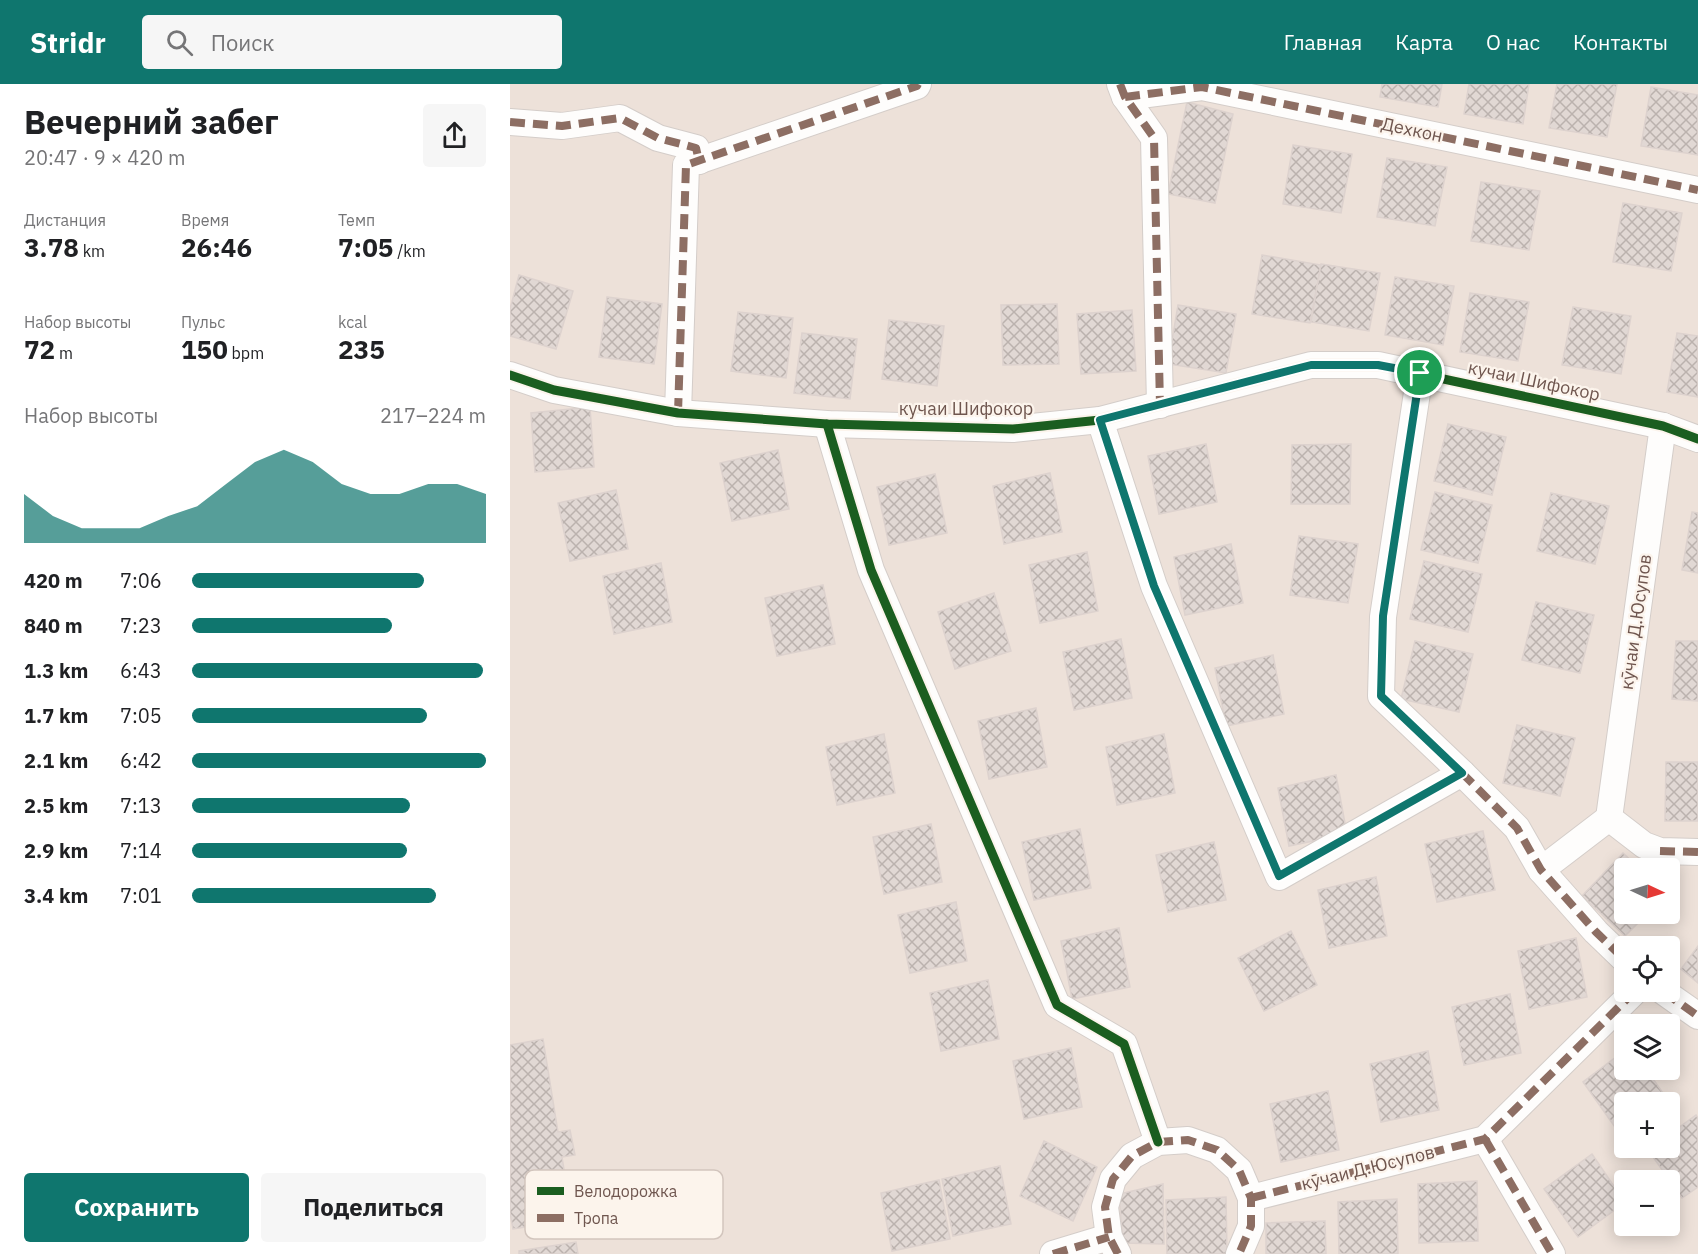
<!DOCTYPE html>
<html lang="ru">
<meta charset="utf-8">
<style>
body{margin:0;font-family:"IBM Plex Sans",sans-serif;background:#f6f6f6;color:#202124;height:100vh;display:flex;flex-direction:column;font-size:22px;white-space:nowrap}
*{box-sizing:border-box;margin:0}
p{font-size:20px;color:#757577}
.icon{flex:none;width:33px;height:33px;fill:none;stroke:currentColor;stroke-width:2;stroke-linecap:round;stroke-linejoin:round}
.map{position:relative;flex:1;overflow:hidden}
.details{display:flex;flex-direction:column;background:#fff;width:510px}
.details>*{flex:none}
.needle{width:39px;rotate:94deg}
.buttons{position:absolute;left:1104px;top:774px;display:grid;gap:12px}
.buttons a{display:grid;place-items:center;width:66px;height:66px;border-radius:6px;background:#fff;box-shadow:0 3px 15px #0003;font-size:30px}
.pin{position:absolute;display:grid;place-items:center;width:51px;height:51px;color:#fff;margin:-26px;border:3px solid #fff;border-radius:50%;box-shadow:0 2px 6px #0007}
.round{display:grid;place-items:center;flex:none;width:63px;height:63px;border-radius:6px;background:#f6f6f6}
.overview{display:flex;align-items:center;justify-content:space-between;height:102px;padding:0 24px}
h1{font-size:33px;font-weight:800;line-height:45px}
.figures{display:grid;grid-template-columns:repeat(3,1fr);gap:9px;height:102px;padding:6px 24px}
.figures div{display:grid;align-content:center}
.figures b{font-size:26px;font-weight:800}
.figures small{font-size:16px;font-weight:400}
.figures p{font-size:16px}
.chart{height:168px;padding:12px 24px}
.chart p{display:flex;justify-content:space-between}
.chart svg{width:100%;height:108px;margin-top:6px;fill:#0f766e;opacity:.7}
.action{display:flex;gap:12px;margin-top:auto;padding:12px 24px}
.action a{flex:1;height:69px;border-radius:6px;background:#0f766e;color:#fff;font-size:24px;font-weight:800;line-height:69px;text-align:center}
.action a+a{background:#f6f6f6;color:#202124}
ul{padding:0 24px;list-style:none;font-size:20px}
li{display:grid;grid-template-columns:96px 72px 1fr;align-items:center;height:45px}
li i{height:15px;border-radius:8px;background:#0f766e}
header{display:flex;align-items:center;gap:36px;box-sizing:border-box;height:84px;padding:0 30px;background:#0f766e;color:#fff}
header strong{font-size:28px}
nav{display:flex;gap:33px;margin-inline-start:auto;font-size:21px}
.search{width:420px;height:54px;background:#f6f6f6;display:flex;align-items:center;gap:15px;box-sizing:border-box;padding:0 21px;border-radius:6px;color:#757577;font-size:22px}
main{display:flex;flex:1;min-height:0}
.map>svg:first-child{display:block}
</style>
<header>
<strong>Stridr</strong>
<div class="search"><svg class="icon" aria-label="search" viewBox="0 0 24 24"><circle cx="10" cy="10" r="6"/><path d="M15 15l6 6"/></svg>Поиск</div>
<nav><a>Главная</a><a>Карта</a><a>О нас</a><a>Контакты</a></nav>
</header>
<main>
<section class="details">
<div class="overview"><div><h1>Вечерний забег</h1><p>20:47 · 9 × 420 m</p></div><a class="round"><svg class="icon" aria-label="share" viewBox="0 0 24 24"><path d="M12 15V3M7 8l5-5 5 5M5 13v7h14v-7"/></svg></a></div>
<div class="figures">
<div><p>Дистанция</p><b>3.78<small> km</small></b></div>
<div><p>Время</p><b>26:46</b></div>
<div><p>Темп</p><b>7:05<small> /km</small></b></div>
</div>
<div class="figures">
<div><p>Набор высоты</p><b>72<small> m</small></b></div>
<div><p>Пульс</p><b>150<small> bpm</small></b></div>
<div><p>kcal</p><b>235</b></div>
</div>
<div class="chart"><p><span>Набор высоты</span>217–224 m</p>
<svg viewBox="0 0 160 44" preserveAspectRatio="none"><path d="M0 44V24L10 33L20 38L30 38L40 38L50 33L60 29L70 20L80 11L90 6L100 11L110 20L120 24L130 24L140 20L150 20L160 24V44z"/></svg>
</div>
<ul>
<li><b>420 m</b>7:06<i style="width:79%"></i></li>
<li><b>840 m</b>7:23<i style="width:68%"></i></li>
<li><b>1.3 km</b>6:43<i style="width:99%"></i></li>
<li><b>1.7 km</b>7:05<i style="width:80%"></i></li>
<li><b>2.1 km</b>6:42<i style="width:100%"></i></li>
<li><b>2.5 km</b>7:13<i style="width:74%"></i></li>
<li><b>2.9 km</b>7:14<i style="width:73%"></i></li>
<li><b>3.4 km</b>7:01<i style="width:83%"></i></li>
</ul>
<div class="action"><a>Сохранить</a><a>Поделиться</a></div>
</section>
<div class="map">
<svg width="1188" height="1170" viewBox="0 0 1188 1170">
<defs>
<pattern id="building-cross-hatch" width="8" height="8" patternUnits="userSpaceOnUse" patternTransform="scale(1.5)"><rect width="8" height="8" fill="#e1d8d4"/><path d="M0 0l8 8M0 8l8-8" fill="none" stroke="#bbb2ae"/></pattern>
</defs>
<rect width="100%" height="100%" fill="#f5f0eb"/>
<!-- residential -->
<path fill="#ede1d9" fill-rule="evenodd" d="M0,0H1188V1170H0ZM1114,784H1160V830H1114ZM1114,862H1160V908H1114ZM1114,940H1160V986H1114ZM1114,1018H1160V1064H1114ZM1114,1096H1160V1142H1114Z"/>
<!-- building -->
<g fill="url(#building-cross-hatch)" stroke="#ddd2ce" stroke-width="1.5">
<path d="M872,0H932L928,23L870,13Z"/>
<path d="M959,0H1019L1013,40L954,30Z"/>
<path d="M1047,0H1107L1097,53L1039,44Z"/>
<path d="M1141,3L1188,11V71L1131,62Z"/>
<path d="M677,18L723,30L705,119L658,110Z"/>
<path d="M783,61L842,70L831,129L773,120Z"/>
<path d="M877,74L937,83L925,142L867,133Z"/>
<path d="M971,98L1030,107L1019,166L961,157Z"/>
<path d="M1113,119L1172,129L1161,187L1103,178Z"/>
<path d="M752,171L811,181L800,239L742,230Z"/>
<path d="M811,180L870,189L859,247L801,238Z"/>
<path d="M9,191L63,207L46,265L0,252V225Z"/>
<path d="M885,193L944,202L933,261L875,251Z"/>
<path d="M960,209L1019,218L1008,277L950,268Z"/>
<path d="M97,213L152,220L144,280L89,273Z"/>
<path d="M547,220L549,280L493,281L491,221Z"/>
<path d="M668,221L726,230L716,289L658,280Z"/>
<path d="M1063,223L1121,232L1111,290L1052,281Z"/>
<path d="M622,226L626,287L571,290L567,230Z"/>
<path d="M228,228L283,234L276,294L221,287Z"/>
<path d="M379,236L434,242L427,302L372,295Z"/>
<path d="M292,249L347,255L340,315L284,309Z"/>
<path d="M1167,249L1188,252V313L1157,308Z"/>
<path d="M80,323L84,383L25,388L21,329Z"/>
<path d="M938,340L996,353L982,411L924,397Z"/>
<path d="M696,360L707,418L649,430L638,372Z"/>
<path d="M841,360L840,420H781L782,361Z"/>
<path d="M268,366L279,425L222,437L210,379Z"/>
<path d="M540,389L552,448L494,460L483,402Z"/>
<path d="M425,390L437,449L379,461L367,403Z"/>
<path d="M106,406L118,465L60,477L48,419Z"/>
<path d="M925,408L982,421L968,479L911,466Z"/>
<path d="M1041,409L1099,422L1085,480L1027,467Z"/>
<path d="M1182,428L1188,429V489L1172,486Z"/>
<path d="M789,452L848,460L838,519L780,511Z"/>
<path d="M721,460L733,519L675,531L664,473Z"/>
<path d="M577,468L588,527L530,539L519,481Z"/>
<path d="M914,477L972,490L958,548L900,535Z"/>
<path d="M151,479L162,538L104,550L93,492Z"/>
<path d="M313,501L325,560L267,572L255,514Z"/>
<path d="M484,509L501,567L445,585L428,528Z"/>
<path d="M1026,518L1084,531L1070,589L1012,576Z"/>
<path d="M611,555L622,614L564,626L553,568Z"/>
<path d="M905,557L963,570L949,628L891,615Z"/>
<path d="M1166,557H1188V617L1162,615Z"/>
<path d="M763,571L774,630L716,642L705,584Z"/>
<path d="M526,624L537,683L479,695L468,637Z"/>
<path d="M1007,641L1065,654L1050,712L993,699Z"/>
<path d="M374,650L385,709L327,721L316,663Z"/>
<path d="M654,650L665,709L607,721L596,663Z"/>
<path d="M1156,678H1188V737H1155Z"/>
<path d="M826,691L837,750L779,762L768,704Z"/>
<path d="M421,740L432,798L374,810L363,753Z"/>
<path d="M570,745L581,804L524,816L512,758Z"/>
<path d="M973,747L985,806L927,818L915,760Z"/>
<path d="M704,758L716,816L658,828L646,771Z"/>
<path d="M1113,769L1129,784H1114V830H1137L1115,852L1072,812Z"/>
<path d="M866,793L877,852L819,864L808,806Z"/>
<path d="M446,818L457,877L400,889L388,831Z"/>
<path d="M609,844L620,903L562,915L551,857Z"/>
<path d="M781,847L807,901L754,927L728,874Z"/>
<path d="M1066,854L1077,913L1019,925L1008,867Z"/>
<path d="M1188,862V899L1171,885Z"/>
<path d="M478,896L489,955L431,967L420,909Z"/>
<path d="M1000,910L1011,969L954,981L942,923Z"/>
<path d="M33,955L48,1048L60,1046L65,1071L52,1073L62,1136L3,1145L0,1129V961Z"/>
<path d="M561,964L572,1023L514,1035L503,977Z"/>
<path d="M918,967L929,1026L871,1038L860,980Z"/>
<path d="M1114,967V986H1137L1155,1012L1146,1018H1114V1041L1107,1046L1073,998Z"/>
<path d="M818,1007L829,1066L771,1078L760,1020Z"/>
<path d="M1186,1031L1188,1034V1103L1172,1114L1138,1066L1141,1064H1160V1050Z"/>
<path d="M534,1057L587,1083L563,1137L510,1112Z"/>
<path d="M1082,1070L1114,1117V1119L1068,1153L1034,1105Z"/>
<path d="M490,1082L501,1140L443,1152L432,1095Z"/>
<path d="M429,1096L440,1155L382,1167L371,1109Z"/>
<path d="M967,1097L968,1157L909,1159L908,1100Z"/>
<path d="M653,1100L654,1160L613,1159L609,1110Z"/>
<path d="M716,1113L717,1170H657L656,1116Z"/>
<path d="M887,1115L888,1170H829L828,1118Z"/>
<path d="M815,1137L816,1170H756V1139Z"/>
<path d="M66,1158L68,1170H9V1167Z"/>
</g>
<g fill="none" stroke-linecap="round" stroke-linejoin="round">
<!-- minor casing -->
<g stroke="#d4cdc9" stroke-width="28">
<g id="minor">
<path d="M610,0L615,13L644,54L650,321"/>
<path d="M615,13L692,3L1188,106"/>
<path d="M0,38L52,42L110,34L148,54L186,64L189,77"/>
<path d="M910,289L873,533L871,612L952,689L1007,744L1031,786L1086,848L1114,875"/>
<path d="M0,291L44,306L168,329L317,340L503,345L590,336L801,281H868L1153,342L1188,355"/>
<path d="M168,329L176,81L407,2L408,0"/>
<path d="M590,336L644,502L769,793L952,689"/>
<path d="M317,340L361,486L547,921L614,960L648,1058"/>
<path d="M1153,342L1099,734L1134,761L1150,767L1188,768"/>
<path d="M1031,786L1099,734"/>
<path d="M1154,908L1188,932"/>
<path d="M975,1055L1042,1170"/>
<path d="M741,1114L975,1055L1124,908"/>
<path d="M543,1170L599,1153"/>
<path d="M608,1170L599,1153L595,1123L603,1095L622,1072L648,1058L678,1056L707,1066L729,1086L741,1114V1142L729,1170"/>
</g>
</g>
<!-- minor -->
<use href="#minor" stroke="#fefdfc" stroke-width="26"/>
<!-- quiet -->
<g stroke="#8d6e63" stroke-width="8" stroke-dasharray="15 8" stroke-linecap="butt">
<path d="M610,0L615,13L644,54L650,321"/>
<path d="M615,13L692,3L1188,106"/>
<path d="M0,38L52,42L110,34L148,54L186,64L189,77"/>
<path d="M910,289L873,533L871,612L952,689L1007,744L1031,786L1086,848L1114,875"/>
<path d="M168,329L176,81L407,2L408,0"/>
<path d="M590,336L644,502L769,793L952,689"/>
<path d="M1150,767L1188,768"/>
<path d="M1154,908L1188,932"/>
<path d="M975,1055L1042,1170"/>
<path d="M741,1114L975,1055L1124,908"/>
<path d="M543,1170L599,1153"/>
<path d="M608,1170L599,1153L595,1123L603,1095L622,1072L648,1058L678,1056L707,1066L729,1086L741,1114V1142L729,1170"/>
</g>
<!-- cycleway casing -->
<g stroke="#fcf4ec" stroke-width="13">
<g id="cycleway">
<path d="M0,291L44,306L168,329L317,340L503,345L590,336L801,281H868L1153,342L1188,355"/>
<path d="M317,340L361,486L547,921L614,960L648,1058"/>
</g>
</g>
<!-- cycleway -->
<use href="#cycleway" stroke="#1b5e20" stroke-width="9"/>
</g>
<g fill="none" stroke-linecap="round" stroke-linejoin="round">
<!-- route casing -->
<g stroke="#fff" stroke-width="12">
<path id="route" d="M801,281H868L910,289L873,532L871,612L952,689L769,792L644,502L590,336Z"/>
</g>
<!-- route -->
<use href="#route" stroke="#0f766e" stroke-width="8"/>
</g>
<g text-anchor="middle" stroke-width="4.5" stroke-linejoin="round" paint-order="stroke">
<!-- street labels -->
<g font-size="18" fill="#6f564f" stroke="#fcf4ec">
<text transform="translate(902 46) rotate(12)" y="6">Дехкон</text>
<text transform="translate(1024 297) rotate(12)" y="6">кучаи Шифокор</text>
<text x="456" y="331">кучаи Шифокор</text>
<text transform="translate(1126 538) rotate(-82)" y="6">кӯчаи Д.Юсупов</text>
<text transform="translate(858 1084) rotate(-14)" y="6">кӯчаи Д.Юсупов</text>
</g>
</g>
<!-- legend -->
<rect x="15" y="1086" width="198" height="69" rx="9" fill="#fcf4ec" stroke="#d2c5bd" stroke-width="1.5"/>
<rect x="27" y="1103" width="27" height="8" fill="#1b5e20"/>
<rect x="27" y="1130" width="27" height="8" fill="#8d6e63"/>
<g font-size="16" fill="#6f564f">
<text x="64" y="1113">Велодорожка</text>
<text x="64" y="1140">Тропа</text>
</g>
</svg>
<div class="buttons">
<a><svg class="needle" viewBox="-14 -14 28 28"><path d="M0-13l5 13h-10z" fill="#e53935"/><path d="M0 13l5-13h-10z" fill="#757577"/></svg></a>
<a><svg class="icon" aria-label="locate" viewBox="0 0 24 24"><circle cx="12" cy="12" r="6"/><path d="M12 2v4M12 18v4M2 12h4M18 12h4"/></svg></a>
<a><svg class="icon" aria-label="layers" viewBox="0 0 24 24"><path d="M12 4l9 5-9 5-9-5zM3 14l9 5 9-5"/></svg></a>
<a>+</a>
<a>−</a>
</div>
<div class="pin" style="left:910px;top:289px;background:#1e9e55"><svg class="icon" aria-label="arrive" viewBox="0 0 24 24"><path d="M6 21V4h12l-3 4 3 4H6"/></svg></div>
</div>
</main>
